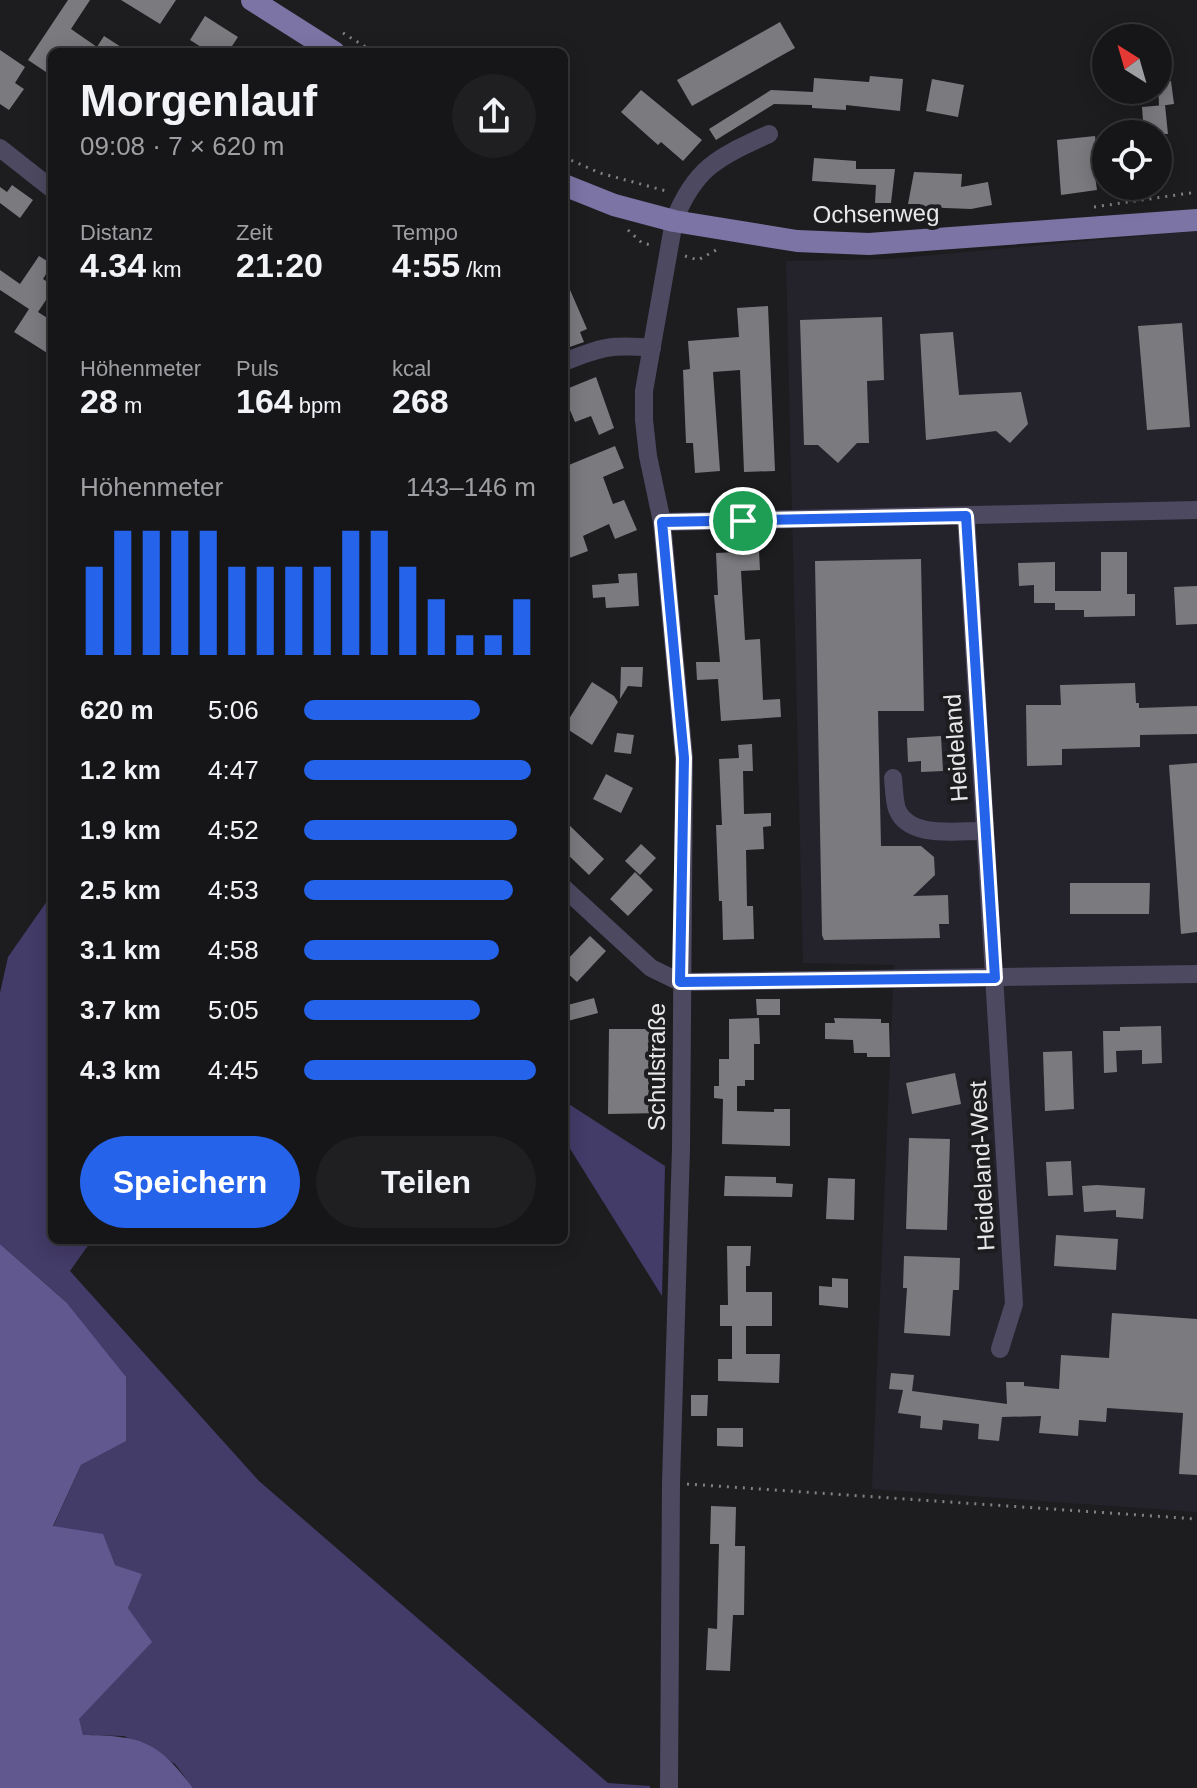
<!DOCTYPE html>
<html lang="de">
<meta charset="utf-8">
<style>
body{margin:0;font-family:Helvetica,sans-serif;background:#1f1f21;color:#f1f3f6;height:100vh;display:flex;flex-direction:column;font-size:30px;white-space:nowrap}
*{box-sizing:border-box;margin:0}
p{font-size:26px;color:#9e9fa2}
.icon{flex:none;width:44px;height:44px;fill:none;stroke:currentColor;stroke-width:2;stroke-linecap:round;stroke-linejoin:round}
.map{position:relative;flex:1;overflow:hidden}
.details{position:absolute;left:48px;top:48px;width:520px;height:1196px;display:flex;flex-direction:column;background:#161618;border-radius:12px;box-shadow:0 4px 20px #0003,0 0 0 2px #353537}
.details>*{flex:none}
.needle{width:52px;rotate:323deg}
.fabs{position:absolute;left:1092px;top:24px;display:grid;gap:16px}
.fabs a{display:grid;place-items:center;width:80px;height:80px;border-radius:50%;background:#161618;box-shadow:0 4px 20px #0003,0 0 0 2px #353537;font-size:40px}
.pin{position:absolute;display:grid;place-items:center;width:68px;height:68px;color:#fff;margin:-34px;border:4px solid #fff;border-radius:50%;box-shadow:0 2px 8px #0007}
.round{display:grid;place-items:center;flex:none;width:84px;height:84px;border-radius:42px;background:#1f1f21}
.summary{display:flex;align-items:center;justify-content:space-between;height:136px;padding:0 32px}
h1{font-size:44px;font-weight:700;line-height:60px}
.figures{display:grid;grid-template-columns:repeat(3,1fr);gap:12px;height:136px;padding:8px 32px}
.figures div{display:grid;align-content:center}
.figures b{font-size:34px;font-weight:700}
.figures small{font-size:22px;font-weight:400}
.figures p{font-size:22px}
.chart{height:224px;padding:16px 32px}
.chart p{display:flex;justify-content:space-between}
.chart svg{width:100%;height:144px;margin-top:8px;stroke:#2563eb;stroke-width:6}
.primary-button{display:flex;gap:16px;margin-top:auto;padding:16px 32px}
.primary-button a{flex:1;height:92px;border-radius:48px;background:#2563eb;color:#fff;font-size:32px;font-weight:700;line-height:92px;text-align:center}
.primary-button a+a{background:#1f1f21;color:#f1f3f6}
ul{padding:0 32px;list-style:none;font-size:26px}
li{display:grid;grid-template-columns:128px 96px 1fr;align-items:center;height:60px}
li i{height:20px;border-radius:10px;background:#2563eb}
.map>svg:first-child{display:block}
</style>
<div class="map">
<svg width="1197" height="1788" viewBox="0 0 1197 1788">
<rect width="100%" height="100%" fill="#1d1d20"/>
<!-- built -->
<path fill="#24232c" d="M1197,231V1512L872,1489L894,965L803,963L786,261L890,259Z"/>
<!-- green -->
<g fill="#433b68">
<path d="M52,894V1240H92L70,1271L259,1481L608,1783L650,1786V1788H193L175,1764L124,1736L83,1735L78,1719L151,1642L128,1608L141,1574L115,1565L53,1527L81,1465L125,1441L66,1302L0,1244V993L8,957Z"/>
<path d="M564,1101L665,1166L662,1296L564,1139Z"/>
</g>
<!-- water -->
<path fill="#625890" d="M0,1244L66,1302L126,1377V1441L81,1465L53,1526L103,1534L115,1565L142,1574L128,1608L152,1642L79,1719L83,1735C141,1736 157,1740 193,1788H0Z"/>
<!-- building -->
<g fill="#7b7b7f">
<path d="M68,0H90L71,29L97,47L104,36L129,52H52V76L28,60Z"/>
<path d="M121,0H176L160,24Z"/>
<path d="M205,16L238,37L228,52H209L190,40Z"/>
<path d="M780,22L795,48L692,106L677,80Z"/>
<path d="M0,50L25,67L15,83L24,89L9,110L0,104Z"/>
<path d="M870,76L903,79L900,111L846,105V110L812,108V105L774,104L716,140L709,129L771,90L813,92L814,78L869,82Z"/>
<path d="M932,79L964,85L958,117L926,111Z"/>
<path d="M1171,81L1174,104L1159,106L1158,82Z"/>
<path d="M641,90L702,140L683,161L661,142L658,145L621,112Z"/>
<path d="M1165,105L1168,134H1144L1142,107Z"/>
<path d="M1095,136L1097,154L1092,155L1097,190L1061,195L1057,140Z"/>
<path d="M814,158L856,161V169H895L891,203H875L876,185L812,181Z"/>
<path d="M914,172L962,174L961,187L988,182L992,205L971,209L920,207V204H908Z"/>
<path d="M12,185L33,200L20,218L0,203V187L7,192Z"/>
<path d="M39,256L52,264L43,279L52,285V291L38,312L52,321V356L14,332L29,309L0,290V270L20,284Z"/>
<path d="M564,276L587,329L580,332L584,342L564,349Z"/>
<path d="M768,306L775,471L744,472L740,370L713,372L720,471L695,473L693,443H686L683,370L690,369L688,341L739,337L737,308Z"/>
<path d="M882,317L884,380L867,381L869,443H857L838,463L818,445H804L800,320Z"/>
<path d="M1182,323L1190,427L1147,430L1138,326Z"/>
<path d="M953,332L959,395L1021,392L1028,424L1010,443L996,431L926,440L920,334Z"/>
<path d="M596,377L614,428L599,435L591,416L575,422L564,396V390Z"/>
<path d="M615,446L624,468L603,477L613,504L624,500L637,530L615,539L609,524L583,536L588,551L564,560V467Z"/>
<path d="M759,551L760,570L741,571L745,640L760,639L763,700L780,699L781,717L721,721L718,679L697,680L696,662H720L714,595H718L716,553Z"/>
<path d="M1101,552H1127V594H1135V616L1084,617V610H1055V591H1101Z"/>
<path d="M921,559L924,711H878L881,846H921L934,857L935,875L913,896L948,895L949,924H939L940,938L824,940L822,935L815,561Z"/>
<path d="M1055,562V603H1034V585L1019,586L1018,563Z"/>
<path d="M637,573L639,606L606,608L605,597L593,598L592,585L619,583L618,574Z"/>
<path d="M1197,586V624L1176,625L1174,587Z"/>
<path d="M621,667H643L642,687L628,686L620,699Z"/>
<path d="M592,682L614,696L618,702L592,745L564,727Z"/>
<path d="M1135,683L1136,703H1139V708L1197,706V734L1140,735V747L1062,749V765L1027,766L1026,705H1061L1060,685Z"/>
<path d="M617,733L634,735L631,754L614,752Z"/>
<path d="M941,736L943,771L921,772V761L908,762L907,738Z"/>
<path d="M752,744L753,771H743L744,814L771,813V826L763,827L764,849L746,850L747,906H753L754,939L723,940L722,901H719L716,825H722L719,759L739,758L738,745Z"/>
<path d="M1197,763V932L1181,934L1169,765Z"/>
<path d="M606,774L633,788L621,813L593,799Z"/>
<path d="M564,820L604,859L589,875L564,851Z"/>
<path d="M641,844L656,858L640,875L625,861Z"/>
<path d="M635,872L653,890L628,916L610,899Z"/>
<path d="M1070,883H1150L1149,914H1070Z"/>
<path d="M590,936L606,951L577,982L564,970V963Z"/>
<path d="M594,998L598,1013L564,1022V1006Z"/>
<path d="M756,999H780V1015H757Z"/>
<path d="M759,1018L760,1044H754V1080H745V1086H737V1111L774,1112V1109H790V1146L722,1144L723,1099L714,1098V1086H719V1059H729V1019Z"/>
<path d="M834,1018L881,1019V1023H889L890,1057H867V1053H854L853,1040L825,1039V1023H835Z"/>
<path d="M1161,1026L1162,1063L1142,1064V1050L1116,1051L1117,1072L1104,1073L1103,1031H1120V1027Z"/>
<path d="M609,1029H663L662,1113L608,1114Z"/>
<path d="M1072,1051L1074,1109L1045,1111L1043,1052Z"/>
<path d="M955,1073L961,1104L912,1114L906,1083Z"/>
<path d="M909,1138L950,1139L947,1230L906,1229Z"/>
<path d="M1071,1161L1073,1195L1048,1196L1046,1162Z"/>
<path d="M725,1176L776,1177V1183L793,1184L792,1197L724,1196Z"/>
<path d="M828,1178L855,1179L854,1220L826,1219Z"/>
<path d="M1097,1185L1145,1188L1143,1219L1116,1217V1210L1084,1212L1082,1186Z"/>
<path d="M1056,1235L1118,1239L1116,1270L1054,1266Z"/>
<path d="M727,1246H751L750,1266H746V1292H772V1326H746V1354H780L779,1383L718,1381V1359H732V1326H720V1305H728Z"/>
<path d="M904,1256L960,1258L959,1290H953L950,1336L904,1333L907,1288H903Z"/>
<path d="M832,1278L848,1279V1308L819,1305V1286L832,1287Z"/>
<path d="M1112,1313L1197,1319V1475L1179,1474L1183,1413L1107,1408L1106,1422L1079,1420L1078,1436L1039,1433L1041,1416L1002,1417L999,1441L978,1439L979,1424L943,1420L942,1430L920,1428L921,1416L898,1413L903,1390L889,1389L891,1373L914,1375L912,1391L1007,1404L1006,1382H1024V1386L1059,1389L1061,1355L1109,1358Z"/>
<path d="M691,1395H708L707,1416H691Z"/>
<path d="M717,1428H743V1447L717,1446Z"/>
<path d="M711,1506L736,1507L735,1546H745L744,1615H733L730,1671L706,1670L708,1628L717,1629L719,1544H710Z"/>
</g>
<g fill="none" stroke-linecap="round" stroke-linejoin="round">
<!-- path -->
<g stroke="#818184" stroke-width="3" stroke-dasharray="2 6" stroke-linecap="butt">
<path d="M343,33L374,52"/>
<path d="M564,157L600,173L670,192"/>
<path d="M1094,207L1197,192"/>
<path d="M628,230L642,243L651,245"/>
<path d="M685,256L698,260L718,249"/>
<path d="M687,1484L1197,1519"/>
</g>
<!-- minor -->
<g stroke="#4c4961" stroke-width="18">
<path d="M0,148L52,189"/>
<path d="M564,362C601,347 612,344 652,348"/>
<path d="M966,516L1014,1304L1000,1349"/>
<path d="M662,522L1197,510"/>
<path d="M893,778C894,787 894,800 897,809C909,840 960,830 985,831"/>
<path d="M564,888L651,968L680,982L1197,974"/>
<path d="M669,1788L671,1483L681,1148L684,758L662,522L648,456L644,420V391L674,221C695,167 719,157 769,134"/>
</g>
<!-- major -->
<g stroke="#7c74a5" stroke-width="22">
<path d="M252,0L334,52"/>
<path d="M564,185L614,205L674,221L797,241L869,244L1197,220"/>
</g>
</g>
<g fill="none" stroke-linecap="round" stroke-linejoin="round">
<!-- route casing -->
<g stroke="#fff" stroke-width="16">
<path id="route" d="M966,516L995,978L680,982L684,758L662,522Z"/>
</g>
<!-- route -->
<use href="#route" stroke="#2563eb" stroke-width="10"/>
</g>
<g text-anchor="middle" stroke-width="8" stroke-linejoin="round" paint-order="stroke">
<!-- street labels -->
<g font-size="24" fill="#e8e8eb" stroke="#1d1d20">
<text transform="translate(876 214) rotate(-1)" y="8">Ochsenweg</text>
<text transform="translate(956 748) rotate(-94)" y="8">Heideland</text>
<text transform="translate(657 1067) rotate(-90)" y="8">Schulstraße</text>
<text transform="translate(982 1166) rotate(-93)" y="8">Heideland-West</text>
</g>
</g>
</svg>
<div class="fabs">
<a><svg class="needle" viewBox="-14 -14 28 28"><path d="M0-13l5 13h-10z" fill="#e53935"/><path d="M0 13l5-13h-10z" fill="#9e9fa2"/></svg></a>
<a><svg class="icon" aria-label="locate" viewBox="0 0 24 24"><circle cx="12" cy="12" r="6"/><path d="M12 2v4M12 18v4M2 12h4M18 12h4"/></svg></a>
</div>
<div class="pin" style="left:743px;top:521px;background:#1e9e55"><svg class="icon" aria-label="arrive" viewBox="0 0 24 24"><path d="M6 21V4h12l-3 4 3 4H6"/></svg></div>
<section class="details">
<div class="summary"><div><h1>Morgenlauf</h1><p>09:08 · 7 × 620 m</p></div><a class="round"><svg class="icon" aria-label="share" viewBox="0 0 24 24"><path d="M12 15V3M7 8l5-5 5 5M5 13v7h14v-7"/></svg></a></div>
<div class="figures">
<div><p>Distanz</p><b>4.34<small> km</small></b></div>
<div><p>Zeit</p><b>21:20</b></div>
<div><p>Tempo</p><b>4:55<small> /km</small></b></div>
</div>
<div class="figures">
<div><p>Höhenmeter</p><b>28<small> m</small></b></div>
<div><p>Puls</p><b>164<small> bpm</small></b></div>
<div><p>kcal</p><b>268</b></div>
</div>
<div class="chart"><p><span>Höhenmeter</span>143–146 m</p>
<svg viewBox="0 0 160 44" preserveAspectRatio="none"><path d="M5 44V17M15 44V6M25 44V6M35 44V6M45 44V6M55 44V17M65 44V17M75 44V17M85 44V17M95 44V6M105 44V6M115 44V17M125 44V27M135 44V38M145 44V38M155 44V27"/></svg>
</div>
<ul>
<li><b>620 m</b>5:06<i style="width:76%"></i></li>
<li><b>1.2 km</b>4:47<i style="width:98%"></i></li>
<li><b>1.9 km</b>4:52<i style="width:92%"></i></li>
<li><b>2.5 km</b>4:53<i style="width:90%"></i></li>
<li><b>3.1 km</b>4:58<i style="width:84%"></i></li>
<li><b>3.7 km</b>5:05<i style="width:76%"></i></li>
<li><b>4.3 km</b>4:45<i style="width:100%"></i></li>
</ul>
<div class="primary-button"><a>Speichern</a><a>Teilen</a></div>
</section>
</div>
